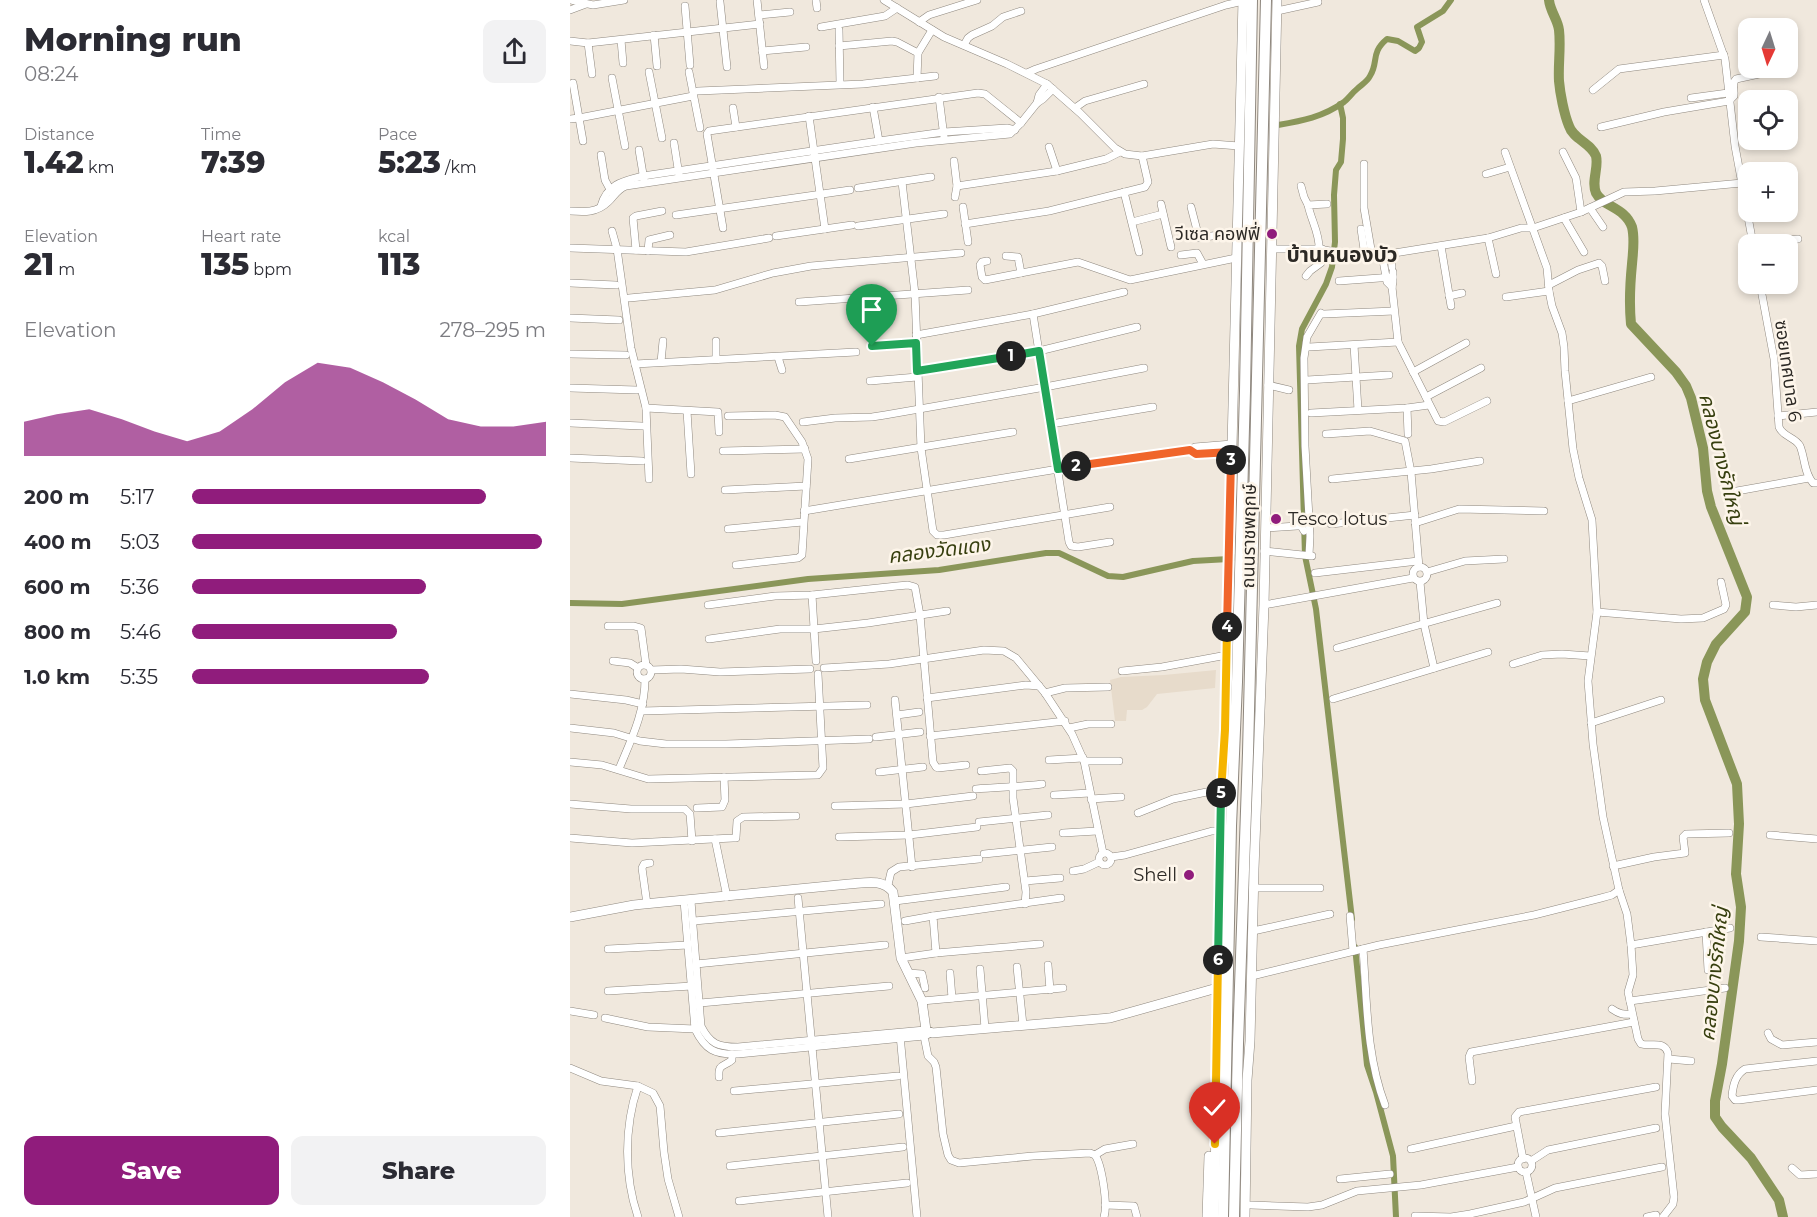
<!DOCTYPE html>
<meta charset="utf-8">
<style>
body{margin:0;font-family:Montserrat,"Noto Sans Thai",sans-serif;background:#f2f2f3;color:#2b2b33;height:100vh;display:flex;flex-direction:column;font-size:22px;white-space:nowrap}
*{box-sizing:border-box;margin:0}
p{font-size:20px;color:#7c7c81}
.icon{flex:none;width:33px;height:33px;fill:none;stroke:currentColor;stroke-width:2;stroke-linecap:round;stroke-linejoin:round}
.map{position:relative;flex:1;overflow:hidden}
.sheet{display:flex;flex-direction:column;background:#fff;width:570px}
.sheet>*{flex:none}
.needle{width:39px;rotate:184deg}
.tools{position:absolute;left:1168px;top:18px;display:grid;gap:12px}
.tools a{display:grid;place-items:center;width:60px;height:60px;border-radius:12px;background:#fff;box-shadow:0 3px 9px #0003;font-size:30px}
.pin{position:absolute;display:grid;place-items:center;width:51px;height:51px;color:#fff;margin:-62px -26px;border-radius:50% 50% 50% 0;rotate:-45deg;box-shadow:0 0 6px #0007}
.pin .icon{rotate:45deg}
.km{position:absolute;width:30px;height:30px;margin:-15px;border-radius:50%;background:#222;color:#fff;font-size:16px;line-height:30px;text-align:center}
.round{display:grid;place-items:center;flex:none;width:63px;height:63px;border-radius:12px;background:#f2f2f3}
.overview{display:flex;align-items:center;justify-content:space-between;height:102px;padding:0 24px}
h1{font-size:33px;font-weight:800;line-height:45px}
.stats{display:grid;grid-template-columns:repeat(3,1fr);gap:9px;height:102px;padding:6px 24px}
.stats div{display:grid;align-content:center}
.stats b{font-size:30px;font-weight:800}
.stats small{font-size:16px;font-weight:400}
.stats p{font-size:16px}
.chart{height:168px;padding:12px 24px}
.chart p{display:flex;justify-content:space-between}
.chart svg{width:100%;height:108px;margin-top:6px;fill:#901c7c;opacity:.7}
.action{display:flex;gap:12px;margin-top:auto;padding:12px 24px}
.action a{flex:1;height:69px;border-radius:12px;background:#901c7c;color:#fff;font-size:24px;font-weight:800;line-height:69px;text-align:center}
.action a+a{background:#f2f2f3;color:#2b2b33}
ul{padding:0 24px;list-style:none;font-size:20px}
li{display:grid;grid-template-columns:96px 72px 1fr;align-items:center;height:45px}
li i{height:15px;border-radius:8px;background:#901c7c}
main{display:flex;flex:1;min-height:0}
.map>svg:first-child{display:block}
</style>
<main>
<section class="sheet">
<div class="overview"><div><h1>Morning run</h1><p>08:24</p></div><a class="round"><svg class="icon" aria-label="share" viewBox="0 0 24 24"><path d="M12 15V3M7 8l5-5 5 5M5 13v7h14v-7"/></svg></a></div>
<div class="stats">
<div><p>Distance</p><b>1.42<small> km</small></b></div>
<div><p>Time</p><b>7:39</b></div>
<div><p>Pace</p><b>5:23<small> /km</small></b></div>
</div>
<div class="stats">
<div><p>Elevation</p><b>21<small> m</small></b></div>
<div><p>Heart rate</p><b>135<small> bpm</small></b></div>
<div><p>kcal</p><b>113</b></div>
</div>
<div class="chart"><p><span>Elevation</span>278–295 m</p>
<svg viewBox="0 0 160 44" preserveAspectRatio="none"><path d="M0 44V30L10 27L20 25L30 29L40 34L50 38L60 34L70 25L80 14L90 6L100 8L110 14L120 21L130 29L140 32L150 32L160 30V44z"/></svg>
</div>
<ul>
<li><b>200 m</b>5:17<i style="width:83%"></i></li>
<li><b>400 m</b>5:03<i style="width:99%"></i></li>
<li><b>600 m</b>5:36<i style="width:66%"></i></li>
<li><b>800 m</b>5:46<i style="width:58%"></i></li>
<li><b>1.0 km</b>5:35<i style="width:67%"></i></li>
</ul>
<div class="action"><a>Save</a><a>Share</a></div>
</section>
<div class="map">
<svg width="1247" height="1217" viewBox="0 0 1247 1217">
<rect width="100%" height="100%" fill="#f0e8dd"/>
<!-- built -->
<path fill="#e7dbcb" d="M646,670L645,688L587,694L577,707L572,710H557L556,721H545L540,680L551,677L594,675Z"/>
<g fill="none" stroke-linecap="round" stroke-linejoin="round">
<!-- canal -->
<g stroke="#8a9659" stroke-width="6">
<path d="M770,104L773,118V139L771,162L766,170L764,195L765,242L762,267L756,284L732,329L729,346L735,556L746,609L782,919"/>
<path d="M708,125C732,121 753,117 774,102C779,98 782,93 787,89C792,84 797,82 800,76C809,62 800,53 817,39L828,41L845,51L849,48L852,42L847,27L873,11L881,0"/>
<path d="M0,603L52,604L238,579L369,570L476,553H489L538,576L553,577L623,561L659,559L684,552"/>
<path d="M785,947L797,1065L806,1092L823,1156L826,1217"/>
</g>
<!-- river -->
<path stroke="#8a9659" stroke-width="10" d="M979,0C980,11 988,20 989,30C991,47 988,64 989,81C990,93 994,114 999,126C1003,139 1021,143 1026,156C1029,168 1021,181 1026,193C1033,207 1055,207 1062,227C1065,239 1063,252 1062,264C1060,284 1059,304 1061,324L1106,372L1116,386L1121,398L1133,448L1137,491L1141,507L1177,597L1175,612L1146,644L1137,662L1133,679L1135,700L1167,784L1169,824L1166,874L1171,907L1169,941L1152,1064L1145,1101V1117L1152,1127L1181,1158L1209,1200L1213,1217"/>
<!-- street casing -->
<g stroke="#8f887f" stroke-width="8">
<g id="street">
<path d="M1,0L23,5L54,0"/>
<path d="M187,0L194,66"/>
<path d="M246,0L247,8"/>
<path d="M314,0L374,37L437,64L477,84L510,113L545,148L555,154L572,156L643,144L669,146"/>
<path d="M1134,0L1155,59L1165,146L1183,244"/>
<path d="M150,2L157,67"/>
<path d="M115,6L120,65"/>
<path d="M0,10L16,4"/>
<path d="M707,11L748,2"/>
<path d="M189,15L220,12"/>
<path d="M349,22L359,15L407,0"/>
<path d="M251,27L315,16L327,8"/>
<path d="M269,30L270,84"/>
<path d="M84,35L87,66"/>
<path d="M51,40L53,63"/>
<path d="M0,41L18,43L190,24"/>
<path d="M18,43L22,74"/>
<path d="M394,45L398,38L402,35L422,26L433,17L451,11"/>
<path d="M269,46L322,41L327,42L348,53"/>
<path d="M192,51L236,47"/>
<path d="M79,72L92,138"/>
<path d="M119,72L130,128"/>
<path d="M457,73L466,69L656,5L673,1"/>
<path d="M42,78L55,146"/>
<path d="M347,78L348,53L362,30"/>
<path d="M3,83L13,141"/>
<path d="M1023,90L1049,69L1154,55"/>
<path d="M128,91L293,84L365,76"/>
<path d="M369,97L374,137"/>
<path d="M1121,98L1158,93"/>
<path d="M467,103L469,95L477,84"/>
<path d="M303,107L309,141"/>
<path d="M163,108L166,127"/>
<path d="M505,108L515,101L574,84"/>
<path d="M239,116L255,229"/>
<path d="M0,119L9,118L123,96"/>
<path d="M1031,127L1094,112L1159,101L1164,96C1165,90 1161,84 1166,79L1194,73"/>
<path d="M104,143L109,175"/>
<path d="M479,147L487,171"/>
<path d="M69,150L74,180"/>
<path d="M993,152L1006,178L1011,212"/>
<path d="M31,155L35,180L42,193"/>
<path d="M384,161L387,186"/>
<path d="M794,164V208L802,255"/>
<path d="M916,174L940,167"/>
<path d="M332,182L345,294L351,448L363,531L367,535H374L540,507"/>
<path d="M731,186L734,197L738,205"/>
<path d="M288,188L361,177"/>
<path d="M554,192L569,252"/>
<path d="M385,197L387,186L487,171L536,159L550,152"/>
<path d="M591,204L601,247"/>
<path d="M31,206C37,184 53,181 73,176L309,141L374,132L437,128L445,130"/>
<path d="M393,207L398,242"/>
<path d="M621,207L629,238L667,232"/>
<path d="M1020,208L1033,227"/>
<path d="M0,211C14,212 27,213 38,202C45,196 46,190 56,186L346,143L440,134L451,123L467,103L473,99L483,89"/>
<path d="M106,215L280,190"/>
<path d="M994,218L1014,252"/>
<path d="M562,222L593,214"/>
<path d="M395,224L479,211L575,187L578,182L572,156"/>
<path d="M288,226L374,214"/>
<path d="M153,228L137,134L139,131L408,93L415,94L451,123"/>
<path d="M791,229L795,256"/>
<path d="M42,231L47,249L61,348L76,408L79,479"/>
<path d="M206,236L282,225"/>
<path d="M918,238L926,274"/>
<path d="M1183,243L1228,239"/>
<path d="M871,246L881,306"/>
<path d="M0,248L116,252L199,238"/>
<path d="M702,249H749L788,256L812,255L918,238L951,228H963L1011,212L1054,192L1085,191L1172,183"/>
<path d="M749,249C750,234 741,220 738,205L757,204"/>
<path d="M66,250L63,218L66,216L92,211"/>
<path d="M78,251L79,240L100,235"/>
<path d="M821,253L822,267"/>
<path d="M611,255L627,253L633,264"/>
<path d="M812,255L817,282L822,287"/>
<path d="M436,256L448,257L451,273"/>
<path d="M417,261L412,262L410,265L412,277L415,280L508,262L560,280L666,258"/>
<path d="M823,272V282L822,287L828,342L868,421L874,422L917,401"/>
<path d="M736,276L740,271L751,263L752,249"/>
<path d="M769,281L823,277"/>
<path d="M0,283L46,285"/>
<path d="M1190,284L1204,359L1209,427C1213,437 1225,437 1230,446C1235,458 1234,473 1243,483H1247"/>
<path d="M979,285L1008,270L1029,263L1032,266L1035,281"/>
<path d="M879,296L892,293"/>
<path d="M936,297L979,291"/>
<path d="M59,298L145,290L203,273L241,266L391,253"/>
<path d="M229,302L398,290"/>
<path d="M463,314L499,542L501,546L508,547L540,542"/>
<path d="M754,314L824,311"/>
<path d="M0,318L49,320"/>
<path d="M346,335L463,314L554,292"/>
<path d="M146,341V359"/>
<path d="M784,345L788,410"/>
<path d="M302,346L346,343"/>
<path d="M739,347L828,342"/>
<path d="M0,354L56,355"/>
<path d="M208,357L212,370"/>
<path d="M91,362L93,341"/>
<path d="M65,364L286,352"/>
<path d="M347,371L469,351L567,327"/>
<path d="M843,372L896,343"/>
<path d="M737,380L819,375"/>
<path d="M300,381L347,377"/>
<path d="M698,385L719,390"/>
<path d="M0,388L67,390"/>
<path d="M856,397L911,368"/>
<path d="M998,401L1081,377"/>
<path d="M76,408L148,412L149,432"/>
<path d="M837,408L838,434"/>
<path d="M117,411L121,474"/>
<path d="M741,413L837,408L859,405"/>
<path d="M158,416L205,415L215,417L232,442L238,459L232,555L228,558L166,565"/>
<path d="M1208,416L1247,412"/>
<path d="M233,422L265,418L302,417L315,415L475,387L574,368"/>
<path d="M0,423L72,426"/>
<path d="M481,424L583,407"/>
<path d="M756,434L800,431L835,441L841,472L849,567"/>
<path d="M620,450L626,454L661,452"/>
<path d="M153,451L235,449"/>
<path d="M0,458L72,461"/>
<path d="M279,459L443,432"/>
<path d="M762,479L861,469L910,461"/>
<path d="M155,490L236,486"/>
<path d="M1167,491L1239,478"/>
<path d="M234,511L488,469L620,450L625,447L662,444"/>
<path d="M845,523L889,509L974,511"/>
<path d="M761,524L845,515"/>
<path d="M696,528L727,526H731L734,531"/>
<path d="M158,529L233,522"/>
<path d="M694,551L742,556"/>
<path d="M739,555L740,536L735,446L734,358L737,337L751,313"/>
<circle cx="850" cy="574" r="7"/>
<path d="M857,572L895,561L934,559"/>
<path d="M745,573L848,561"/>
<path d="M850,582L854,624L864,668"/>
<path d="M242,595L246,661"/>
<path d="M138,605L205,596L242,595L327,586L338,585L345,587L350,615L363,762L366,767L368,768L396,765"/>
<path d="M694,605L843,578"/>
<path d="M1203,605L1226,607L1247,605"/>
<path d="M1027,612L1111,619L1133,618L1154,609L1156,605L1151,582"/>
<path d="M38,626H64L71,628L76,665"/>
<path d="M139,639L210,629H244L298,623L377,611"/>
<path d="M767,648L927,603"/>
<path d="M43,661L60,663L68,668"/>
<path d="M943,664L972,655L992,654L1020,656"/>
<circle cx="74" cy="672" r="7"/>
<path d="M254,668L319,664L414,650L434,651L446,658L475,693L502,734L514,761L533,853"/>
<path d="M81,670L111,669L150,672L240,669"/>
<path d="M552,671L592,667L657,655"/>
<path d="M475,693L495,688L538,687"/>
<path d="M0,694L56,700L73,704"/>
<path d="M357,698L456,685L469,686"/>
<path d="M763,699L918,652"/>
<path d="M325,700L342,867"/>
<path d="M72,711L297,705"/>
<path d="M327,715L349,712"/>
<path d="M1021,723L1091,700"/>
<path d="M0,728L44,733L70,741L96,744H156L299,739"/>
<path d="M499,728L518,724H541"/>
<path d="M360,736L495,721"/>
<path d="M306,737L350,732"/>
<path d="M479,760L513,758"/>
<path d="M514,761H549"/>
<path d="M0,762L32,765L78,779L248,775L253,768L248,674"/>
<path d="M49,769C61,740 75,712 75,679"/>
<path d="M411,771L440,768L443,771V798L456,892L455,904"/>
<path d="M309,772L353,767"/>
<path d="M406,789C428,787 450,787 472,784"/>
<path d="M484,795L520,793"/>
<path d="M521,799L551,797"/>
<path d="M0,804L61,809H115L120,814L122,841"/>
<path d="M265,806L336,804L403,796"/>
<path d="M127,808L152,807L155,800L154,777"/>
<path d="M568,813L603,799L651,789"/>
<path d="M409,822L478,815"/>
<path d="M493,833L527,831"/>
<path d="M1200,835L1247,839"/>
<path d="M269,837L339,835L407,827"/>
<path d="M0,838L62,843L163,838H166L167,821L173,817L226,816"/>
<path d="M145,839L157,897"/>
<circle cx="535" cy="859" r="6"/>
<path d="M414,854L482,847"/>
<path d="M541,857L555,855L642,831H650"/>
<path d="M1043,866L1084,857L1115,853L1113,837L1116,834L1159,833"/>
<path d="M503,871L514,869L529,862"/>
<path d="M455,881L490,878"/>
<path d="M318,885L321,872L329,867L409,859"/>
<path d="M683,888H750"/>
<path d="M1049,890L1057,914L1061,945L1063,975L1058,992L1068,1039L1071,1044C1081,1047 1094,1040 1098,1053L1095,1114L1104,1197L1103,1204L1093,1217"/>
<path d="M228,898L258,1217"/>
<path d="M114,901L125,1029C135,1050 145,1055 168,1054L354,1036L353,1031"/>
<path d="M121,901L131,1026C140,1044 148,1047 168,1047L355,1030"/>
<path d="M325,901L436,887"/>
<path d="M77,904L72,868L74,864L80,863"/>
<path d="M780,916L783,951"/>
<path d="M124,921L311,904"/>
<path d="M335,921L363,916"/>
<path d="M683,931L760,914"/>
<path d="M1136,932L1138,970"/>
<path d="M1191,937L1247,941"/>
<path d="M1061,945L1160,928"/>
<path d="M38,949L118,945"/>
<path d="M793,949C797,1001 796,1055 815,1105"/>
<path d="M366,953L363,916L491,898"/>
<path d="M331,958L366,953L470,944"/>
<path d="M126,964L315,945"/>
<path d="M478,965L480,990"/>
<path d="M447,967L453,1025"/>
<path d="M410,969L415,1028"/>
<path d="M338,973L352,974L355,988"/>
<path d="M380,973L382,998"/>
<path d="M682,976L809,945L964,915L1031,898L1042,895L1049,890L1033,817L1023,744L1018,681L1027,612L1022,520L1009,478L1003,449L995,371L994,347L992,333L982,306L979,291L977,268L935,152"/>
<path d="M38,991L122,986"/>
<path d="M352,1001L493,988"/>
<path d="M1060,1001L1155,988"/>
<path d="M130,1003L319,986"/>
<path d="M1042,1009C1049,1014 1054,1015 1062,1014"/>
<path d="M0,1011L24,1015"/>
<path d="M35,1018L78,1027L125,1029L129,1028"/>
<path d="M1198,1033L1201,1039L1212,1045L1247,1042"/>
<path d="M330,1035L347,1217"/>
<path d="M357,1035L354,1036L358,1056L364,1062L366,1067L373,1134L378,1155L381,1160L389,1163L463,1156L520,1153L525,1155C532,1165 538,1205 534,1217"/>
<path d="M1099,1059L1121,1061"/>
<path d="M1247,1061L1175,1069C1165,1075 1163,1086 1162,1096L1165,1100H1169L1247,1090"/>
<path d="M0,1068L31,1081L68,1086L83,1093L90,1106L94,1152L98,1179L109,1217"/>
<path d="M149,1077C148,1063 154,1067 162,1060V1054"/>
<path d="M902,1081L899,1057L901,1052L1064,1022"/>
<path d="M68,1086C54,1127 54,1176 68,1217"/>
<path d="M164,1091L328,1076"/>
<path d="M149,1133L329,1114"/>
<path d="M841,1149L946,1126"/>
<path d="M525,1155L535,1149L563,1144"/>
<circle cx="955" cy="1165" r="7"/>
<path d="M953,1159L945,1117L949,1112L1086,1087"/>
<path d="M961,1161L978,1150L1086,1128"/>
<path d="M160,1166L333,1147"/>
<path d="M1222,1168L1230,1175L1247,1174"/>
<path d="M956,1172L966,1217"/>
<path d="M770,1179L820,1174"/>
<path d="M169,1201L337,1183"/>
<path d="M535,1205L564,1206L567,1217"/>
<path d="M681,1205L738,1207L752,1205L787,1191L851,1185L948,1167"/>
<path d="M845,1216L881,1217L900,1214L954,1202L985,1188L1092,1167"/>
<path d="M1077,1217L1086,1215"/>
</g>
</g>
<!-- secondary casing -->
<g stroke="#8f887f" stroke-width="10">
<g id="secondary">
<path d="M0,917L64,905L279,884C295,883 312,878 323,892L331,958L352,1001L356,1030L362,1033L540,1018L647,988"/>
<path d="M637,1217L639,1156"/>
<path d="M644,1217C649,1055 645,892 655,730L673,0"/>
<path d="M675,1217L677,1080L680,1041L684,869L694,605L707,0"/>
</g>
</g>
<!-- primary casing -->
<g stroke="#8f887f" stroke-width="12">
<g id="primary">
<path d="M653,1217L661,826L667,682L675,391L682,0"/>
<path d="M664,1217L668,1044L678,753L696,0"/>
</g>
</g>
<!-- street -->
<use href="#street" stroke="#fff" stroke-width="7"/>
<!-- secondary -->
<use href="#secondary" stroke="#fff" stroke-width="9"/>
<!-- primary -->
<use href="#primary" stroke="#fff" stroke-width="10"/>
</g>
<g fill="none" stroke-linecap="round" stroke-linejoin="round">
<!-- split-1 casing -->
<g stroke="#fff" stroke-width="12">
<path id="split-1" d="M302,346L346,343L347,371L441,356"/>
</g>
<!-- split-2 casing -->
<g stroke="#fff" stroke-width="12">
<path id="split-2" d="M441,356L469,351L488,469L506,466"/>
</g>
<!-- split-3 casing -->
<g stroke="#fff" stroke-width="12">
<path id="split-3" d="M506,466L620,450L626,454L661,452V460"/>
</g>
<!-- split-4 casing -->
<g stroke="#fff" stroke-width="12">
<path id="split-4" d="M657,627L661,460"/>
</g>
<!-- split-5 casing -->
<g stroke="#fff" stroke-width="12">
<path id="split-5" d="M651,793L655,730L657,627"/>
</g>
<!-- split-6 casing -->
<g stroke="#fff" stroke-width="12">
<path id="split-6" d="M648,960L651,793"/>
</g>
<!-- split-7 casing -->
<g stroke="#fff" stroke-width="12">
<path id="split-7" d="M645,1144L648,960"/>
</g>
<!-- split-1 -->
<use href="#split-1" stroke="#22a559" stroke-width="8"/>
<!-- split-2 -->
<use href="#split-2" stroke="#22a559" stroke-width="8"/>
<!-- split-3 -->
<use href="#split-3" stroke="#f0652b" stroke-width="8"/>
<!-- split-4 -->
<use href="#split-4" stroke="#f0652b" stroke-width="8"/>
<!-- split-5 -->
<use href="#split-5" stroke="#f5b400" stroke-width="8"/>
<!-- split-6 -->
<use href="#split-6" stroke="#22a559" stroke-width="8"/>
<!-- split-7 -->
<use href="#split-7" stroke="#f5b400" stroke-width="8"/>
</g>
<!-- markers -->
<g fill="#901c7c" stroke="#fdf5ea" stroke-width="2">
<circle cx="702" cy="234" r="6"/>
<circle cx="706" cy="519" r="6"/>
<circle cx="619" cy="875" r="6"/>
</g>
<g text-anchor="middle" stroke-width="5" stroke-linejoin="round" paint-order="stroke">
<!-- poi labels -->
<g font-size="18" fill="#2c2925" stroke="#fdf5ea" text-anchor="end">
<text x="690" y="240">วีเซล คอฟฟี่</text>
<text x="718" y="525" text-anchor="start">Tesco lotus</text>
<text x="607" y="881">Shell</text>
</g>
<!-- street labels -->
<g font-size="18" fill="#2c2925" stroke="#fdf5ea">
<text transform="translate(1218 371) rotate(82)" y="6">ซอยเทศบาล 6</text>
<text transform="translate(679 536) rotate(-89)" y="6">ถนนราชพฤกษ์</text>
</g>
<!-- water labels -->
<g font-size="20" font-style="italic" fill="#373f0f" stroke="#fdf5ea">
<text transform="translate(1152 459) rotate(76)" y="7">คลองบางรักใหญ่</text>
<text transform="translate(369 550) rotate(-7)" y="7">คลองวัดแดง</text>
<text transform="translate(1144 974) rotate(-84)" y="7">คลองบางรักใหญ่</text>
</g>
<!-- quarter labels -->
<g font-size="21" font-weight="bold" fill="#2c2925" stroke="#fdf5ea">
<text x="772" y="262">บ้านหนองบัว</text>
</g>
</g>
</svg>
<div class="tools">
<a><svg class="needle" viewBox="-14 -14 28 28"><path d="M0-13l5 13h-10z" fill="#e53935"/><path d="M0 13l5-13h-10z" fill="#7c7c81"/></svg></a>
<a><svg class="icon" aria-label="locate" viewBox="0 0 24 24"><circle cx="12" cy="12" r="6"/><path d="M12 2v4M12 18v4M2 12h4M18 12h4"/></svg></a>
<a>+</a>
<a>−</a>
</div>
<div class="pin" style="left:302px;top:346px;background:#1e9e55"><svg class="icon" aria-label="arrive" viewBox="0 0 24 24"><path d="M6 21V4h12l-3 4 3 4H6"/></svg></div>
<div class="pin" style="left:645px;top:1144px;background:#d93025"><svg class="icon" aria-label="check" viewBox="0 0 24 24"><path d="M5 12l5 5 9-10"/></svg></div>
<b class="km" style="left:441px;top:356px">1</b>
<b class="km" style="left:506px;top:466px">2</b>
<b class="km" style="left:661px;top:460px">3</b>
<b class="km" style="left:657px;top:627px">4</b>
<b class="km" style="left:651px;top:793px">5</b>
<b class="km" style="left:648px;top:960px">6</b>
</div>
</main>
